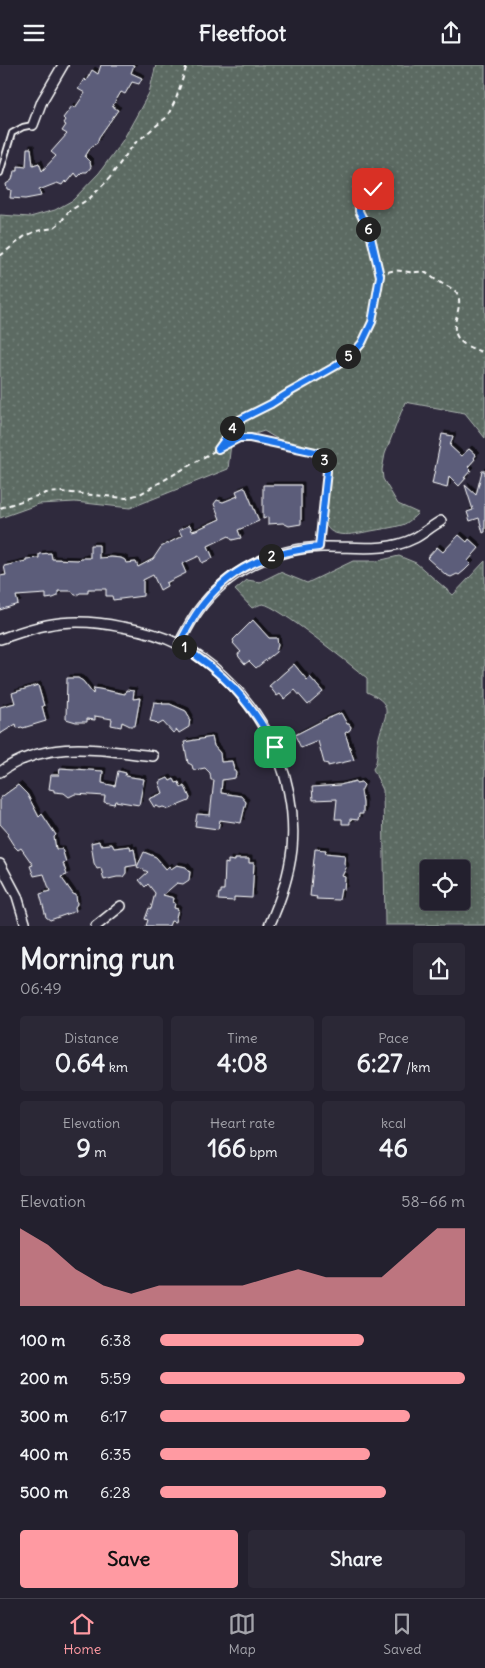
<!DOCTYPE html>
<meta charset="utf-8">
<style>
body{margin:0;font-family:Delius,sans-serif;background:#2b2836;color:#f1f3f6;height:100vh;display:flex;flex-direction:column;font-size:19px;white-space:nowrap}
*{box-sizing:border-box;margin:0}
p{font-size:16px;color:#a3a3aa}
.icon{flex:none;width:28px;height:28px;fill:none;stroke:currentColor;stroke-width:2;stroke-linecap:round;stroke-linejoin:round}
.map{position:relative;height:861px;overflow:hidden}
.panel{display:flex;flex-direction:column;background:#23202e;flex:1}
.panel>*{flex:none}
.controls{position:absolute;left:420px;top:795px;display:grid;gap:10px}
.controls a{display:grid;place-items:center;width:50px;height:50px;border-radius:5px;background:#23202e;box-shadow:0 2px 12px #0003,0 0 0 1px #403e4a;font-size:25px}
.pin{position:absolute;display:grid;place-items:center;width:42px;height:42px;color:#fff;margin:-21px;border-radius:10px;box-shadow:0 2px 8px #0006}
.km{position:absolute;width:25px;height:25px;margin:-12px;border-radius:50%;background:#222;color:#fff;font-size:14px;line-height:25px;text-align:center}
.round{display:grid;place-items:center;flex:none;width:52px;height:52px;border-radius:5px;background:#2b2836}
.overview{display:flex;align-items:center;justify-content:space-between;height:85px;padding:0 20px}
h1{font-size:28px;font-weight:700;line-height:38px}
.metrics{display:grid;grid-template-columns:repeat(3,1fr);gap:8px;height:85px;padding:5px 20px}
.metrics div{display:grid;align-content:center;border-radius:5px;background:#2b2836;text-align:center}
.metrics b{font-size:25px;font-weight:700}
.metrics small{font-size:14px;font-weight:400}
.metrics p{font-size:14px}
.chart{height:140px;padding:10px 20px}
.chart p{display:flex;justify-content:space-between}
.chart svg{width:100%;height:90px;margin-top:5px;fill:#ff9aa2;opacity:.7}
.action{display:flex;gap:10px;margin-top:auto;padding:10px 20px}
.action a{flex:1;height:58px;border-radius:5px;background:#ff9aa2;color:#111;font-size:20px;font-weight:700;line-height:58px;text-align:center}
.action a+a{background:#2b2836;color:#f1f3f6}
ul{padding:0 20px;list-style:none;font-size:16px}
li{display:grid;grid-template-columns:80px 60px 1fr;align-items:center;height:38px}
li i{height:12px;border-radius:6px;background:#ff9aa2}
header{display:flex;justify-content:space-between;align-items:center;height:65px;padding:0 20px;background:#23202e;font-size:22px;font-weight:700}
.tabs{display:flex;justify-content:space-around;align-items:center;height:70px;border-top:1px solid #403e4a;background:#23202e;font-size:14px;color:#a3a3aa}
.tabs a{display:grid;justify-items:center;gap:2px}
.tabs .selected{color:#ff9aa2}
.map>svg:first-child{display:block}
</style>
<header><svg class="icon" aria-label="menu" viewBox="0 0 24 24"><path d="M4 6h16M4 12h16M4 18h16"/></svg>Fleetfoot<svg class="icon" aria-label="share" viewBox="0 0 24 24"><path d="M12 15V3M7 8l5-5 5 5M5 13v7h14v-7"/></svg></header>
<div class="map">
<svg width="485" height="861" viewBox="0 0 485 861">
<defs>
<pattern id="grass-dots" width="8" height="8" patternUnits="userSpaceOnUse" patternTransform="scale(1.25)"><rect width="8" height="8" fill="#5b6b62"/><path d="M2 2h.1M6 6h.1" fill="none" stroke="#74817a" stroke-width="1.8" stroke-linecap="round"/></pattern>
<filter id="shadow"><feDropShadow dx="3" dy="-3" stdDeviation="0" flood-color="#0009"/></filter>
</defs>
<rect width="100%" height="100%" fill="#2f2a3d"/>
<filter id="ink" filterUnits="userSpaceOnUse"><feTurbulence type="fractalNoise" baseFrequency=".02" numOctaves="2"/><feDisplacementMap in="SourceGraphic" scale="10" xChannelSelector="R" yChannelSelector="G"/><feConvolveMatrix kernelMatrix="1 2 1 2 8 2 1 2 1" color-interpolation-filters="sRGB"/></filter>
<g filter="url(#ink)">
<!-- grass -->
<g fill="url(#grass-dots)" stroke="#adb5b0" fill-rule="evenodd">
<path d="M156,0H485V373L465,348L405,337L385,389L382,405L383,414L398,439L418,448C413,453 408,458 402,460C392,463 381,464 371,466C358,468 331,476 325,458L329,403L327,393L323,387L314,383L284,378L264,366L255,369L234,372L232,370L228,404L130,443L75,437L39,439L0,453V150L30,152L55,145L73,135L99,108L123,75L149,28Z"/>
<path d="M399,491L416,498L453,530L485,496V860H385L383,725L373,704C379,693 376,689 378,677C382,652 399,641 367,627V613C352,601 277,540 263,539C260,539 255,542 252,543L235,525L247,515L260,517L280,507L307,518L353,496H377ZM429,804H461V836H429Z"/>
</g>
<!-- building -->
<g fill="#5b5d7a" stroke="#fff" filter="url(#shadow)">
<path d="M101,0H134L131,8L142,13L139,19L132,17L125,29L121,27L112,42L118,45L99,72L97,78L91,82L86,90L85,92L90,97L91,102L87,107H83L78,112L75,108L67,118L65,116L62,120L57,118L39,125L41,131L25,134L10,133L11,125L7,124L6,119L12,115L14,106H18V101L26,102L27,83H31L33,100L39,98L42,106L56,91L51,87L67,69L62,66L66,60L63,58L65,55L63,53L72,41L75,43L85,28L78,24L84,14L86,16L92,5L98,9Z"/>
<path d="M442,369L453,371L450,381L461,391L469,384L476,390L474,393L475,394L468,402L471,405L464,413H466L459,421L449,411L447,423L432,419Z"/>
<path d="M482,406H485V467L483,468L479,453L470,456L467,447L473,445L465,420L476,430Z"/>
<path d="M263,420H301V459L289,461L283,458L268,459V452L263,454Z"/>
<path d="M245,422L259,456L238,465L241,473L232,475L229,471L208,481L213,493L202,498L199,491L182,499L186,508L166,518L167,521L160,525L153,510L143,515V531L113,535L112,531H106V524H88V528H80L77,530H75L72,526H58V531L53,533L46,534V529L16,531L18,539L0,545V511L6,510L4,501L26,496V494L39,493V489L51,488L52,494L78,495L80,493H90V480H99V493L111,492L121,493L125,495L126,498L136,497L138,502L153,494L161,482L182,471L179,465L190,460L192,466L196,465L220,454L214,439L217,435L223,437L238,431L236,426Z"/>
<path d="M459,470L467,477L469,474L479,483L468,496L471,499L465,505L459,510L457,509L451,512L446,510L427,493L437,482L443,487Z"/>
<path d="M253,555L269,573H277L278,580L276,587L256,603L249,596L245,599L239,592L238,589L241,587L233,578L234,577L233,575Z"/>
<path d="M294,599L307,615L310,612L323,627L308,640L295,625L284,634L280,629L277,631L269,621Z"/>
<path d="M67,613H78L83,616L93,629L94,623L125,629L126,625L134,626L133,634L140,633L135,661H130L122,657L121,662L111,660L112,654L95,651V655L87,654V657H76L66,654Z"/>
<path d="M38,620L44,641H42L46,656L23,663L22,662L17,663L16,659L0,669V642L15,638L12,628Z"/>
<path d="M154,637L163,638L162,639H170L186,646L190,653L189,662L179,668L177,665L173,668L163,657L158,660L155,657L150,656Z"/>
<path d="M341,648L347,659H349L351,662L350,665L345,668L354,695L328,701V699L324,698L318,676L301,683L295,670L322,656Z"/>
<path d="M212,672L214,681L220,688L221,697L232,696L234,705L236,708L235,713L222,715L221,728L241,731L246,737L241,758L220,755L218,764L195,761L197,749L210,750L214,715H211L210,708L205,703L195,705L193,704L192,700L188,698L184,677Z"/>
<path d="M60,703L103,706L102,718L115,721L118,706L126,708L125,711L144,714L139,740L115,736L114,739L104,737L105,731L75,729L69,732L64,728L54,727V725L49,724L51,710H59Z"/>
<path d="M168,713L170,716L174,714L176,718L179,717L181,723L184,721L186,724L190,733L189,736L169,744L163,742L160,743L157,741L154,742L149,734L163,728L159,717Z"/>
<path d="M356,716V718L361,717L364,720L361,726L363,738V749H359L358,755L350,754V759H342V754H335L337,734L313,735L312,722L340,720Z"/>
<path d="M18,720L27,729L39,752L42,749L56,770L54,772L56,784H62L66,797L63,798L67,810L61,812L73,829L76,830L77,839L75,842L76,846L50,855L46,852L40,829L50,826L44,809L34,811L30,801L33,800L21,783L18,785L14,781L7,770L9,769L0,759V733Z"/>
<path d="M99,776L100,780L112,779L114,783L130,781L131,785L134,784L137,800L126,802V808L123,812H117L104,815L101,803L97,804L94,798L91,778Z"/>
<path d="M315,784L326,785L325,788L345,790L344,798L346,803L342,811L345,812L344,825L341,824L339,835L316,834L317,832L310,831Z"/>
<path d="M144,787L156,792L166,804L169,801L171,804L177,800L186,802L190,807L189,815L183,819L177,818L163,830L174,833L173,837L175,838L174,843L178,844L175,857L171,856L169,861H146L148,855L145,854L149,843L151,844L155,828L148,819L145,822L139,815L148,807L137,802Z"/>
<path d="M235,794H249V798H254L252,833L234,832V836L218,835L219,828H221V825H224L225,798L228,799V795L235,796Z"/>
</g>
<g fill="none" stroke-linecap="round" stroke-linejoin="round">
<!-- service casing -->
<g stroke="#fff" stroke-width="8">
<path id="service" d="M0,108L12,68L23,62L33,60"/>
</g>
<!-- minor casing -->
<g stroke="#fff" stroke-width="12">
<g id="minor">
<path d="M33,60L42,36L63,0"/>
<path d="M0,574C15,569 31,563 47,560C71,555 98,557 122,562C141,565 163,571 180,580C253,620 299,702 292,784C289,811 280,837 269,861"/>
<path d="M179,579C185,568 190,557 198,546C227,506 272,484 322,482C353,481 386,488 415,473C424,468 432,461 441,456"/>
<path d="M0,707C47,673 100,685 153,691"/>
<path d="M0,799L17,831L26,861"/>
<path d="M96,861L121,841"/>
</g>
</g>
<!-- path -->
<g stroke="#fff" stroke-width="2" stroke-dasharray="5 4" stroke-linecap="butt">
<path d="M0,191L25,171L37,166L53,163L61,157L68,147L90,133L108,115L134,79L167,52L176,34L187,0"/>
<path d="M380,211C391,204 397,205 409,207C414,208 419,206 424,207C430,210 435,215 441,218C446,221 453,223 457,228C466,244 443,264 464,279C470,283 478,285 485,289"/>
<path d="M220,382L239,355L271,339L289,327L336,301L356,285L362,278L372,257L380,211L370,168L359,146V137L362,130L373,124"/>
<path d="M0,443L46,428L61,427L126,433L140,429L230,377L239,373H250L320,388L325,396L327,406L320,472"/>
</g>
<!-- service -->
<use href="#service" stroke="#2f2a3d" stroke-width="4.5"/>
<!-- minor -->
<use href="#minor" stroke="#2f2a3d" stroke-width="9"/>
</g>
</g>
<g fill="none" stroke-linecap="round" stroke-linejoin="round" filter="url(#ink)">
<!-- route casing -->
<g stroke="#fff" stroke-width="10">
<path id="route" d="M275,682C250,635 223,607 179,579C185,568 191,556 198,546C230,501 267,488 319,482L327,406L325,396L320,388L250,373H239L218,384L239,355L271,339L290,327L336,301L356,285L362,278L372,257L380,211L370,168L359,146V137L362,130L373,124"/>
</g>
<!-- route -->
<use href="#route" stroke="#1a73e8" stroke-width="6"/>
</g>
</svg>
<div class="controls">
<a><svg class="icon" aria-label="locate" viewBox="0 0 24 24"><circle cx="12" cy="12" r="6"/><path d="M12 2v4M12 18v4M2 12h4M18 12h4"/></svg></a>
</div>
<div class="pin" style="left:275px;top:682px;background:#1e9e55"><svg class="icon" aria-label="arrive" viewBox="0 0 24 24"><path d="M6 21V4h12l-3 4 3 4H6"/></svg></div>
<div class="pin" style="left:373px;top:124px;background:#d93025"><svg class="icon" aria-label="check" viewBox="0 0 24 24"><path d="M5 12l5 5 9-10"/></svg></div>
<b class="km" style="left:184px;top:582px">1</b>
<b class="km" style="left:271px;top:491px">2</b>
<b class="km" style="left:324px;top:395px">3</b>
<b class="km" style="left:232px;top:363px">4</b>
<b class="km" style="left:348px;top:291px">5</b>
<b class="km" style="left:368px;top:164px">6</b>
</div>
<section class="panel">
<div class="overview"><div><h1>Morning run</h1><p>06:49</p></div><a class="round"><svg class="icon" aria-label="share" viewBox="0 0 24 24"><path d="M12 15V3M7 8l5-5 5 5M5 13v7h14v-7"/></svg></a></div>
<div class="metrics">
<div><p>Distance</p><b>0.64<small> km</small></b></div>
<div><p>Time</p><b>4:08</b></div>
<div><p>Pace</p><b>6:27<small> /km</small></b></div>
</div>
<div class="metrics">
<div><p>Elevation</p><b>9<small> m</small></b></div>
<div><p>Heart rate</p><b>166<small> bpm</small></b></div>
<div><p>kcal</p><b>46</b></div>
</div>
<div class="chart"><p><span>Elevation</span>58–66 m</p>
<svg viewBox="0 0 160 44" preserveAspectRatio="none"><path d="M0 44V6L10 14L20 26L30 34L40 38L50 34L60 34L70 34L80 34L90 30L100 26L110 30L120 30L130 30L140 18L150 6L160 6V44z"/></svg>
</div>
<ul>
<li><b>100 m</b>6:38<i style="width:67%"></i></li>
<li><b>200 m</b>5:59<i style="width:100%"></i></li>
<li><b>300 m</b>6:17<i style="width:82%"></i></li>
<li><b>400 m</b>6:35<i style="width:69%"></i></li>
<li><b>500 m</b>6:28<i style="width:74%"></i></li>
</ul>
<div class="action"><a>Save</a><a>Share</a></div>
</section>
<nav class="tabs">
<a class="selected"><svg class="icon" aria-label="home" viewBox="0 0 24 24"><path d="M3 11l9-7 9 7M6 9v11h12V9"/></svg>Home</a>
<a><svg class="icon" aria-label="map" viewBox="0 0 24 24"><path d="M3 6l6-2 6 2 6-2v14l-6 2-6-2-6 2zM9 4v14M15 6v14"/></svg>Map</a>
<a><svg class="icon" aria-label="saved" viewBox="0 0 24 24"><path d="M7 4h10v16l-5-4-5 4z"/></svg>Saved</a>
</nav>
